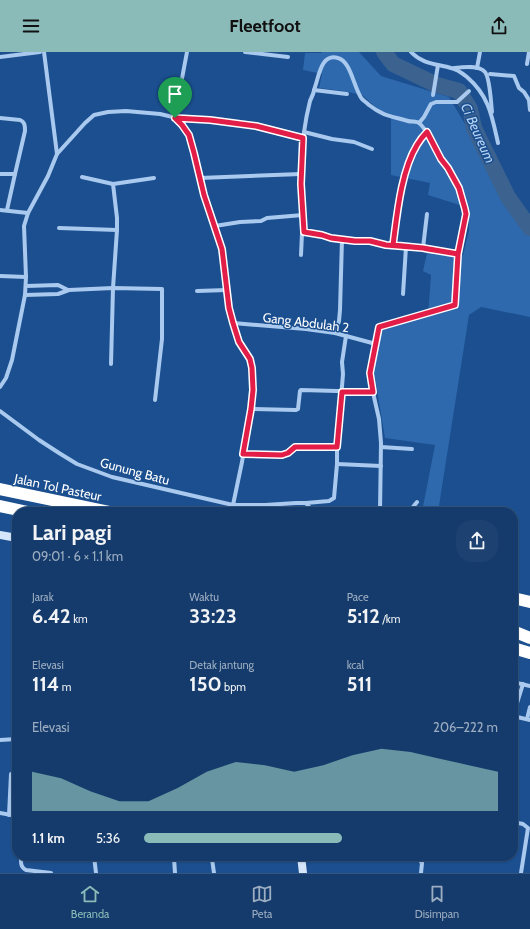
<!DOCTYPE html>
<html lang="id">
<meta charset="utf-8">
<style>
body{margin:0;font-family:Cabin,sans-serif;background:#1d4271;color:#f1f3f6;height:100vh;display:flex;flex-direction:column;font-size:15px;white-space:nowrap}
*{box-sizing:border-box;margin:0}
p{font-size:13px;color:#9dadc1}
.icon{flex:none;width:22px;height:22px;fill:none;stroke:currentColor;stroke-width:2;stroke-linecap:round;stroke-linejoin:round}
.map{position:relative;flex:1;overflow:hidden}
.details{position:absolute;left:12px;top:455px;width:506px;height:354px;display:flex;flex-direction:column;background:#143b6b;border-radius:16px;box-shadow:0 1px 3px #0004,0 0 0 1px #33557e}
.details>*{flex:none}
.pin{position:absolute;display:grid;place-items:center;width:34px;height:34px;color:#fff;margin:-41px -17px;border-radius:50% 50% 50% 0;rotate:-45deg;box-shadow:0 0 4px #0007}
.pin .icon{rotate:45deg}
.round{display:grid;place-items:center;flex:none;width:42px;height:42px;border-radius:16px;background:#1d4271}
.summary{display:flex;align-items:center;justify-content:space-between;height:68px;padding:0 20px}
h1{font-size:22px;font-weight:700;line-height:30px}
.metrics{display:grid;grid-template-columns:repeat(3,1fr);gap:6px;height:68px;padding:4px 20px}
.metrics div{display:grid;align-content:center}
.metrics b{font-size:20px;font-weight:700}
.metrics small{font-size:11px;font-weight:400}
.metrics p{font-size:11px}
.chart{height:112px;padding:8px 20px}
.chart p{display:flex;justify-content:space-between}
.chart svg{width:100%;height:72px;margin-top:4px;fill:#8bbbb9;opacity:.7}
ul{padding:0 20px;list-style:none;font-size:13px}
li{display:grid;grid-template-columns:64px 48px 1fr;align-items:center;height:30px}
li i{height:10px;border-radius:5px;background:#8bbbb9}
header{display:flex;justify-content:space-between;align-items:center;height:52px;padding:0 20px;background:#8bbbb9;color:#111;font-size:18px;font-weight:700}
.dock{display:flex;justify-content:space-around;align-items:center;height:56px;border-top:1px solid #33557e;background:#143b6b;font-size:11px;color:#9dadc1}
.dock a{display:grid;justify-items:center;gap:2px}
.dock .selected{color:#8bbbb9}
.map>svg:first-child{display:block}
</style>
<header><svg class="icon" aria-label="menu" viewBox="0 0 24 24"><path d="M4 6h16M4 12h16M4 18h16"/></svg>Fleetfoot<svg class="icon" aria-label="share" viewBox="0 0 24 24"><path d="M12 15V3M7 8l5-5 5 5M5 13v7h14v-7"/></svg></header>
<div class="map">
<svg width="530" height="821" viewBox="0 0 530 821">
<rect width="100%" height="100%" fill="#1b4f8f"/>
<!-- green -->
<path fill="#2e69ad" d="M322,0H359L381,24L449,45L517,160L530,179V265L481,255L469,263L438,460H422L435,393L385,386L374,320L381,275L428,264L431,223L423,219L427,201L454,205L463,203L469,179V156L428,143L430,131L391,123V62L380,59L362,43L343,39L319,36L322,22L303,18L305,1H321Z"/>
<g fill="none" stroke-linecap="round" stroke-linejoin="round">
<!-- river -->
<path stroke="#3c6290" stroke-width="16" d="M384,0L393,12L437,33L459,39L470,57L474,76L508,145L530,176"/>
<!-- street -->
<g stroke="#a9c9ee" stroke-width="4">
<path d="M245,0L288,5"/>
<path d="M411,0C422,12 437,12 451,16C457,17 462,21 467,25C489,44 492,64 498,91"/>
<path d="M0,5L40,0"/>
<path d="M527,12L529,0"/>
<path d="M454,16C463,15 479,13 485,20C490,26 491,51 492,60"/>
<path d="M477,16L480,0"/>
<path d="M490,22L514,24L519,36L524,40L529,48L530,58"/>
<path d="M314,38L347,42"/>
<path d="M433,43L438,13"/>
<path d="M173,65L177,53L187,0"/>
<path d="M0,66L20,68C25,70 25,74 25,79L15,122L7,158"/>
<path d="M175,66L210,68L256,74L303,86"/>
<path d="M419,71L424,65L431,52L436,50H457L469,39"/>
<path d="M304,80L332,87L354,90L372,97"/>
<path d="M57,102L85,71L94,63L108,60L126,59L160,62L173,65L182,73L189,83L194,101L204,143L222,197L229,256L233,271L239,290L250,307L253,321V338L251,357L242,410L233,453"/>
<path d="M0,122H15"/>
<path d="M82,125L113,132L117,166V178L113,236L111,312"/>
<path d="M200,126L301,122"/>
<path d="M113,132L154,126"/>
<path d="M0,158L28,161"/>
<path d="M215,174L240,170L261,169L267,166L303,163"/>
<path d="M59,176L117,178"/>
<path d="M304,179L322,183L331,186L355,189H370L386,193L423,196L458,202"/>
<path d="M393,193C397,163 401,119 417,93C420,88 423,84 427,80"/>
<path d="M423,196L427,162"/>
<path d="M301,203L302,181L304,179C300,136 299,92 310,49C312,45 314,40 315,35C319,24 321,1 338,6C351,9 354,37 362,47C364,49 367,51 369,53C383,64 391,64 408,69C411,70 417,69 419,71C423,74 426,80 429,83L441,107L448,116L459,135L466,161L458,202L455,253L379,275L371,321L374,345L379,367L381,391L380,460"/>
<path d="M0,224L26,225"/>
<path d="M26,234L58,233L68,238"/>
<path d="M197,239L227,238"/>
<path d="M403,242L406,195"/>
<path d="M25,243L58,242L69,238L113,236L162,237V287L155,348"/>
<path d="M233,271L306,277L335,281L376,292"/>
<path d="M335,281L339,269L340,258L342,187"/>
<path d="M0,335L6,326L12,308L25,243L26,225L24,174L28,161L48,124L57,102L44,0"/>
<path d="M251,357L296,358L298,357L300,339L301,338L373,340"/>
<path d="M0,359L39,388L59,401L77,412L112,425L233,453H265L296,451H306L329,449L334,446L337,412V395L343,322L342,310L346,284"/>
<path d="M381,395L412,397"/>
<path d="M243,402L282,403H285L295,395H337"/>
<path d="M337,412L381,414"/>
<path d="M306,451L313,460"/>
<path d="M409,460L417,450"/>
<path d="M513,630L530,634"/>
<path d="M513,664L523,632"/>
<path d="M513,664L530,668"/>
<path d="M527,667L530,655"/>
<path d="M0,688L17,687"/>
<path d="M0,761L17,764"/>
<path d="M9,763L11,722"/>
<path d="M513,770L523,772L528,776L521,821"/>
<path d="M21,804C21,810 20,815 26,818L51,821"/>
<path d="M94,804L96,821"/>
<path d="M173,804L174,806L188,804"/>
<path d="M417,804L422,811L421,821"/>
<path d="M174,806L175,821"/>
<path d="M212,807L214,821"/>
</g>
<!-- secondary -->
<g stroke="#d6e6fa" stroke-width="8">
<path d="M0,483L17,486"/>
<path d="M301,804L303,821"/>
</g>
<!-- highway -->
<g stroke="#fff" stroke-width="12">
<path d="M0,437L110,460"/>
<path d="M0,454L28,460"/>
<path d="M513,546L530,550"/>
<path d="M513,579L530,586"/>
<path d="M513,596L530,601"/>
</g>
</g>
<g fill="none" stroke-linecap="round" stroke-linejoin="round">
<!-- route casing -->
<g stroke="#fff" stroke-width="8">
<path id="route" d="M175,66L182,73L189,83L194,101L204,143L222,197L229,256L233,271L239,290L250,307L252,316L253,338L251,357L243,402L282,403L288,401L295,395H337L342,340H373L370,321L379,275L455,253L458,202L423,196L393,193C397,163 401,119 417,93C420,88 423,84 427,80L441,107L448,116L459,136L465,157L466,162L458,202L428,197L423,196L386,193L370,189H355L331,186L322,183L304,180L301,132L303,86L256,74L210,68L175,66"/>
</g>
<!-- route -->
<use href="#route" stroke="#e11d48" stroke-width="5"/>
</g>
<g text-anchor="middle" stroke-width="3" stroke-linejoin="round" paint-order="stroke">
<!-- street labels -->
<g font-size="13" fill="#fff" stroke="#1b4f8f">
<text transform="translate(306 270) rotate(7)" y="5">Gang Abdulah 2</text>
<text transform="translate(135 419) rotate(15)" y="5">Gunung Batu</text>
<text transform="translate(58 435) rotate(12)" y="5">Jalan Tol Pasteur</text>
</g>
<!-- water labels -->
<g font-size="14" font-style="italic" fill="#b5d3f5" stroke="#1b4f8f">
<text transform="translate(478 81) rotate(66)" y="5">Ci Beureum</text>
</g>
</g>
</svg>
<div class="pin" style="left:175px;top:66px;background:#1e9e55"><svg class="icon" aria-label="arrive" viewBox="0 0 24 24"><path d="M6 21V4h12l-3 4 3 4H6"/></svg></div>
<section class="details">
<div class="summary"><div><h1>Lari pagi</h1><p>09:01 · 6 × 1.1 km</p></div><a class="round"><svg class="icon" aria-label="share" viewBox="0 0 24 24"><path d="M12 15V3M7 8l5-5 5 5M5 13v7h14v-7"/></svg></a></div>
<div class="metrics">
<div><p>Jarak</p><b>6.42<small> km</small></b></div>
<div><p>Waktu</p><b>33:23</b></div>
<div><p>Pace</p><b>5:12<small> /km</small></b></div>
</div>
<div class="metrics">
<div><p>Elevasi</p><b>114<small> m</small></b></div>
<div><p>Detak jantung</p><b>150<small> bpm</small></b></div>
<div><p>kcal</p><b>511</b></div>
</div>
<div class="chart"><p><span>Elevasi</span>206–222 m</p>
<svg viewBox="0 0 160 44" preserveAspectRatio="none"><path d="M0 44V20L10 24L20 32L30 38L40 38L50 30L60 20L70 14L80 16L90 20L100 16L110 10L120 6L130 8L140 12L150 16L160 20V44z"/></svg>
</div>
<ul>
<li><b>1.1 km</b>5:36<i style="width:56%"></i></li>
</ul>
</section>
</div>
<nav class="dock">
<a class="selected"><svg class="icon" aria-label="home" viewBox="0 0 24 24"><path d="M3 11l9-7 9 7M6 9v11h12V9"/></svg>Beranda</a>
<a><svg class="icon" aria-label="map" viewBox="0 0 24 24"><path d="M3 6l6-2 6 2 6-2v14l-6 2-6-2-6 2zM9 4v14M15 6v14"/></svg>Peta</a>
<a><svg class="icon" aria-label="saved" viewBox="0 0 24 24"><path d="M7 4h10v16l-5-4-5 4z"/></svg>Disimpan</a>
</nav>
